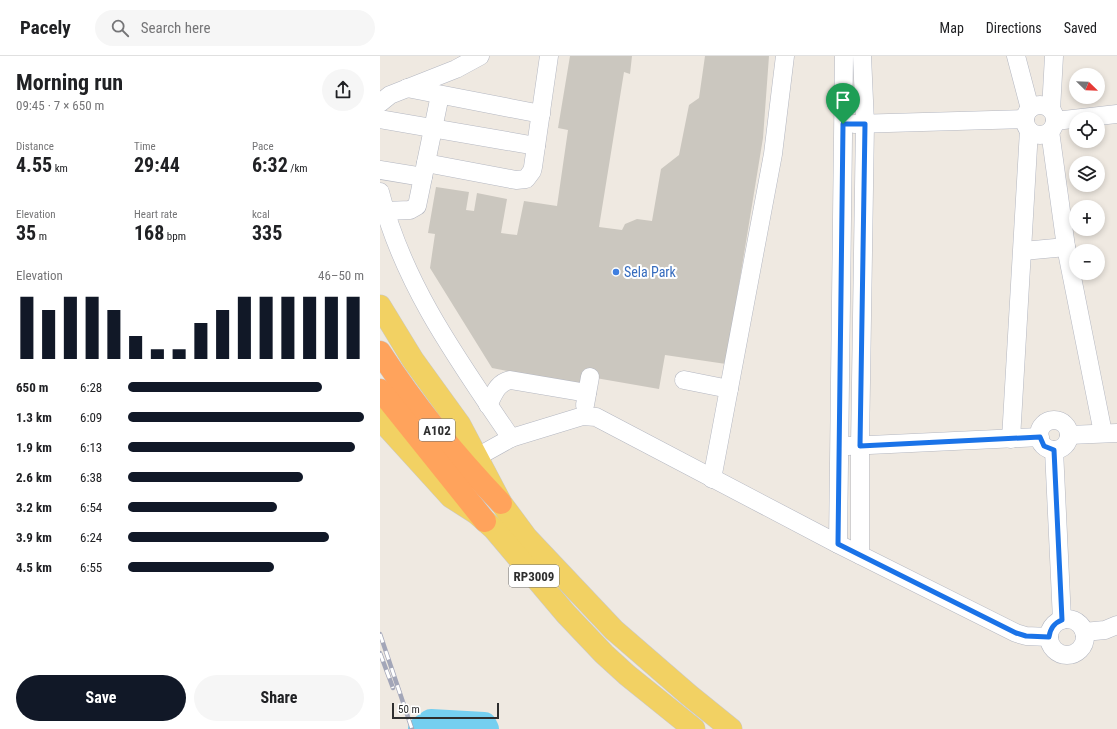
<!DOCTYPE html>
<meta charset="utf-8">
<style>
body{margin:0;font-family:"Roboto Condensed",sans-serif;background:#f6f6f6;color:#202124;height:100vh;display:flex;flex-direction:column;font-size:15px;white-space:nowrap}
*{box-sizing:border-box;margin:0}
p{font-size:13px;color:#757577}
.icon{flex:none;width:22px;height:22px;fill:none;stroke:currentColor;stroke-width:2;stroke-linecap:round;stroke-linejoin:round}
.map{position:relative;flex:1;overflow:hidden}
.panel{display:flex;flex-direction:column;background:#fff;width:380px}
.panel>*{flex:none}
.needle{width:26px;rotate:113deg}
.controls{position:absolute;left:689px;top:12px;display:grid;gap:8px}
.controls a{display:grid;place-items:center;width:36px;height:36px;border-radius:50%;background:#fff;box-shadow:0 2px 6px #0003;font-size:20px}
.scale{position:absolute;left:12px;bottom:10px;width:107px;box-sizing:border-box;padding-left:4px;border:2px solid #2e2e2e;border-top:0;font-size:11px;line-height:14px;white-space:nowrap;color:#2e2e2e;-webkit-text-stroke:3px #fff;paint-order:stroke}
.pin{position:absolute;display:grid;place-items:center;width:34px;height:34px;color:#fff;margin:-41px -17px;border-radius:50% 50% 50% 0;rotate:-45deg;box-shadow:0 0 4px #0007}
.pin .icon{rotate:45deg}
.round{display:grid;place-items:center;flex:none;width:42px;height:42px;border-radius:21px;background:#f6f6f6}
.summary{display:flex;align-items:center;justify-content:space-between;height:68px;padding:0 16px}
h1{font-size:22px;font-weight:700;line-height:30px}
.figures{display:grid;grid-template-columns:repeat(3,1fr);gap:6px;height:68px;padding:4px 16px}
.figures div{display:grid;align-content:center}
.figures b{font-size:20px;font-weight:700}
.figures small{font-size:11px;font-weight:400}
.figures p{font-size:11px}
.chart{height:112px;padding:8px 16px}
.chart p{display:flex;justify-content:space-between}
.chart svg{width:100%;height:72px;margin-top:4px;stroke:#111827;stroke-width:6}
.button{display:flex;gap:8px;margin-top:auto;padding:8px 16px}
.button a{flex:1;height:46px;border-radius:24px;background:#111827;color:#fff;font-size:16px;font-weight:700;line-height:46px;text-align:center}
.button a+a{background:#f6f6f6;color:#202124}
ul{padding:0 16px;list-style:none;font-size:13px}
li{display:grid;grid-template-columns:64px 48px 1fr;align-items:center;height:30px}
li i{height:10px;border-radius:5px;background:#111827}
header{display:flex;align-items:center;gap:24px;box-sizing:border-box;height:56px;padding:0 20px;background:#fff;border-bottom:1px solid #e0e0e0}
header strong{font-size:19px}
nav{display:flex;gap:22px;margin-inline-start:auto;font-size:14px}
.search{width:280px;height:36px;background:#f6f6f6;display:flex;align-items:center;gap:10px;box-sizing:border-box;padding:0 14px;border-radius:22px;color:#757577;font-size:15px}
main{display:flex;flex:1;min-height:0}
.map>svg:first-child{display:block}
</style>
<header>
<strong>Pacely</strong>
<div class="search"><svg class="icon" aria-label="search" viewBox="0 0 24 24"><circle cx="10" cy="10" r="6"/><path d="M15 15l6 6"/></svg>Search here</div>
<nav><a>Map</a><a>Directions</a><a>Saved</a></nav>
</header>
<main>
<section class="panel">
<div class="summary"><div><h1>Morning run</h1><p>09:45 · 7 × 650 m</p></div><a class="round"><svg class="icon" aria-label="share" viewBox="0 0 24 24"><path d="M12 15V3M7 8l5-5 5 5M5 13v7h14v-7"/></svg></a></div>
<div class="figures">
<div><p>Distance</p><b>4.55<small> km</small></b></div>
<div><p>Time</p><b>29:44</b></div>
<div><p>Pace</p><b>6:32<small> /km</small></b></div>
</div>
<div class="figures">
<div><p>Elevation</p><b>35<small> m</small></b></div>
<div><p>Heart rate</p><b>168<small> bpm</small></b></div>
<div><p>kcal</p><b>335</b></div>
</div>
<div class="chart"><p><span>Elevation</span>46–50 m</p>
<svg viewBox="0 0 160 44" preserveAspectRatio="none"><path d="M5 44V6M15 44V14M25 44V6M35 44V6M45 44V14M55 44V30M65 44V38M75 44V38M85 44V22M95 44V14M105 44V6M115 44V6M125 44V6M135 44V6M145 44V6M155 44V6"/></svg>
</div>
<ul>
<li><b>650 m</b>6:28<i style="width:82%"></i></li>
<li><b>1.3 km</b>6:09<i style="width:100%"></i></li>
<li><b>1.9 km</b>6:13<i style="width:96%"></i></li>
<li><b>2.6 km</b>6:38<i style="width:74%"></i></li>
<li><b>3.2 km</b>6:54<i style="width:63%"></i></li>
<li><b>3.9 km</b>6:24<i style="width:85%"></i></li>
<li><b>4.5 km</b>6:55<i style="width:62%"></i></li>
</ul>
<div class="button"><a>Save</a><a>Share</a></div>
</section>
<div class="map">
<svg width="737" height="673" viewBox="0 0 737 673">
<rect width="100%" height="100%" fill="#efe9e1"/>
<g fill="none" stroke-linecap="round" stroke-linejoin="round">
<!-- river -->
<path stroke="#75cff0" stroke-width="26" d="M41,673L51,666L104,669L106,673"/>
</g>
<!-- building -->
<path fill="#cbc7bf" d="M190,0H252L250,18L244,16L219,171L242,174L245,168L257,163L272,165L281,113L299,99L309,49L319,42L325,0H389L383,82L346,308L285,299L279,333L210,321L204,330L112,312L50,212L55,178L48,177L56,131L89,136L86,154L94,155L97,137L127,143L121,177L137,179L144,145L177,150L188,74L178,72Z"/>
<g fill="none" stroke-linecap="round" stroke-linejoin="round">
<!-- minor casing -->
<g stroke="#b4b7c1" stroke-width="19">
<g id="minor">
<path d="M636,0L650,53"/>
<path d="M27,32L161,58"/>
<path d="M0,47L10,39L76,13L100,0"/>
<circle cx="660" cy="64" r="15"/>
<path d="M671,54L674,0"/>
<path d="M0,63L156,90"/>
<path d="M675,65L737,58"/>
<path d="M474,68L645,63"/>
<path d="M670,75L686,191L723,377"/>
<path d="M46,107L136,124L146,123L152,115L153,111L169,0"/>
<path d="M0,114L43,121"/>
<path d="M0,136C23,228 78,304 131,382"/>
<path d="M5,155L30,154L37,150L60,39"/>
<path d="M643,195L686,191"/>
<path d="M304,324L349,333"/>
<path d="M108,349C114,338 117,327 130,324L207,337"/>
<path d="M205,349L210,321"/>
<circle cx="674" cy="379" r="15"/>
<path d="M689,379L737,377"/>
<path d="M631,383L649,74"/>
<path d="M468,390L660,381"/>
<path d="M674,394L682,564"/>
<path d="M97,401L131,382L203,360L216,361L458,488L636,577L646,580L669,581"/>
<path d="M332,423L393,98L405,0"/>
<path d="M458,488L464,0"/>
<path d="M480,499V390L485,67L482,0"/>
<circle cx="687" cy="581" r="18"/>
<path d="M704,576L725,574L737,569"/>
</g>
</g>
<!-- major casing -->
<g stroke="#c9c9c9" stroke-width="23">
<g id="major">
<path d="M0,250L33,304L80,369L121,447L147,482L234,574L309,639L351,673"/>
<path d="M0,363L71,441L96,457L114,473L186,558L224,598L247,619L314,673"/>
</g>
</g>
<!-- highway casing -->
<g stroke="#c9c9c9" stroke-width="23">
<g id="highway">
<path d="M0,296C35,350 76,400 121,447"/>
<path d="M0,334L105,465"/>
</g>
</g>
<!-- minor -->
<use href="#minor" stroke="#fff" stroke-width="18"/>
<!-- major -->
<use href="#major" stroke="#f2d163" stroke-width="22"/>
<!-- highway -->
<use href="#highway" stroke="#ffa35c" stroke-width="22"/>
<!-- rail casing -->
<g stroke="#a3a6b8" stroke-width="4.5">
<g id="rail">
<path d="M0,578L32,673"/>
<path d="M0,597L13,632"/>
</g>
</g>
<!-- rail -->
<use href="#rail" stroke="#fff" stroke-width="3" stroke-dasharray="9" stroke-linecap="butt"/>
</g>
<g fill="none" stroke-linecap="round" stroke-linejoin="round">
<!-- route casing -->
<g stroke="#fff" stroke-width="8">
<path id="route" d="M463,68H485L480,390L660,381L664,390L674,394L682,564C674,567 670,573 669,581L646,580L636,577L458,488Z"/>
</g>
<!-- route -->
<use href="#route" stroke="#1a73e8" stroke-width="5"/>
</g>
<!-- markers -->
<circle fill="#3f7fe0" stroke="#fff" stroke-width="1.5" cx="236" cy="216" r="4"/>
<g text-anchor="middle" stroke-width="4" stroke-linejoin="round" paint-order="stroke">
<!-- shield labels -->
<g fill="#fff" stroke="#6d6d6d" stroke-width="1">
<rect x="39" y="363" width="36" height="22" rx="3"/>
<rect x="129" y="509" width="50" height="22" rx="3"/>
</g>
<g font-size="13" font-weight="bold" fill="#2e2e2e">
<text x="57" y="379">A102</text>
<text x="154" y="525">RP3009</text>
</g>
<!-- shop labels -->
<g font-size="14" fill="#366cbe" stroke="#fff" text-anchor="start">
<text x="244" y="221">Sela Park</text>
</g>
</g>
</svg>
<div class="controls">
<a><svg class="needle" viewBox="-14 -14 28 28"><path d="M0-13l5 13h-10z" fill="#e53935"/><path d="M0 13l5-13h-10z" fill="#757577"/></svg></a>
<a><svg class="icon" aria-label="locate" viewBox="0 0 24 24"><circle cx="12" cy="12" r="6"/><path d="M12 2v4M12 18v4M2 12h4M18 12h4"/></svg></a>
<a><svg class="icon" aria-label="layers" viewBox="0 0 24 24"><path d="M12 4l9 5-9 5-9-5zM3 14l9 5 9-5"/></svg></a>
<a>+</a>
<a>−</a>
</div>
<div class="scale">50 m</div>
<div class="pin" style="left:463px;top:68px;background:#1e9e55"><svg class="icon" aria-label="arrive" viewBox="0 0 24 24"><path d="M6 21V4h12l-3 4 3 4H6"/></svg></div>
</div>
</main>
